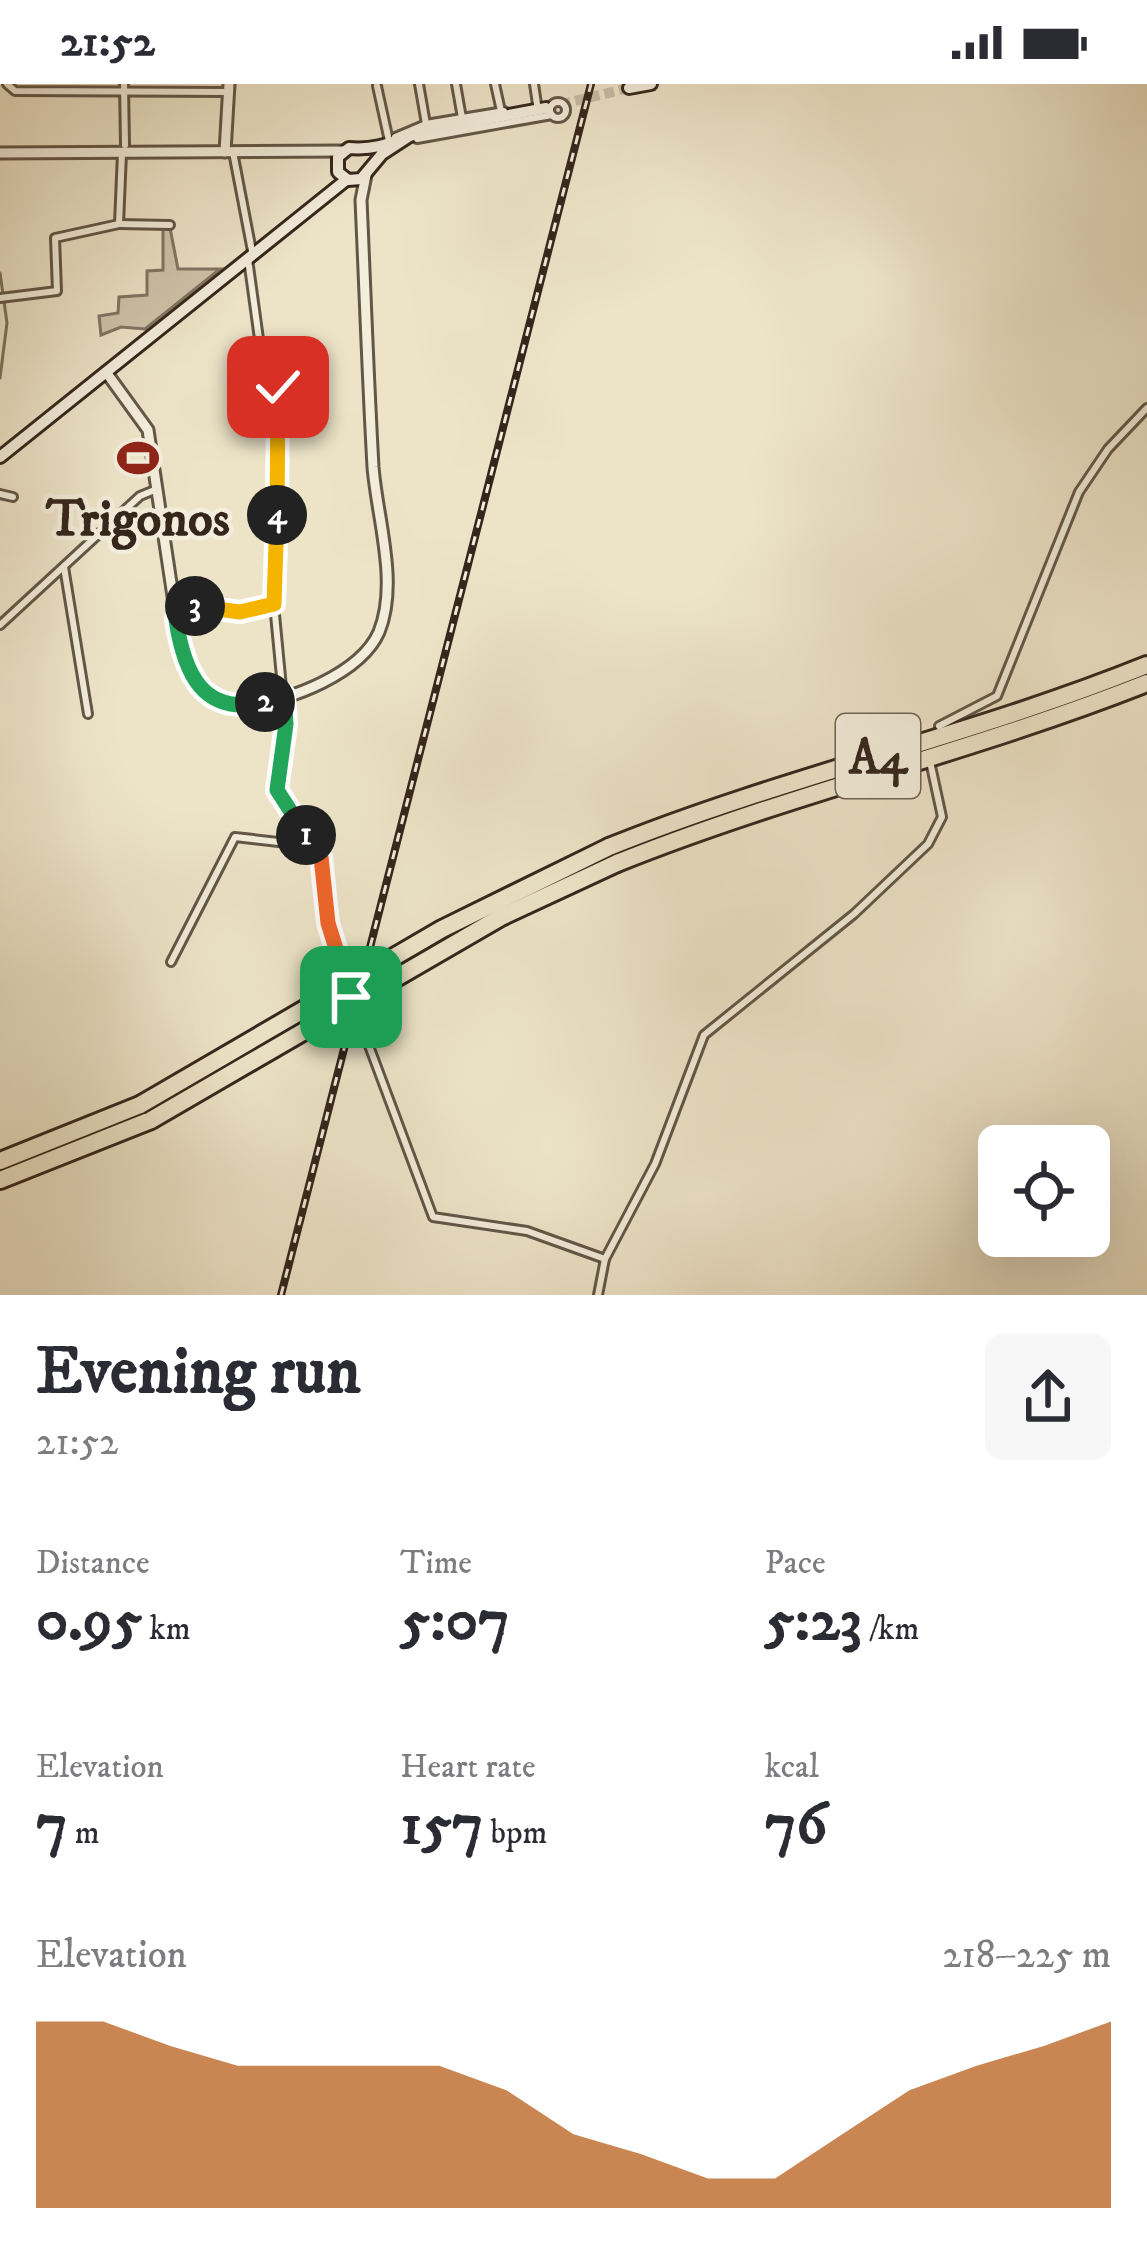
<!DOCTYPE html>
<meta charset="utf-8">
<style>
body{margin:0;font-family:"IM FELL DW Pica",serif;background:#f7f7f7;color:#2b2b33;height:100vh;display:flex;flex-direction:column;font-size:45px;white-space:nowrap}
*{box-sizing:border-box;margin:0}
p{font-size:39px;color:#7c7c81}
.icon{flex:none;width:66px;height:66px;fill:none;stroke:currentColor;stroke-width:2;stroke-linecap:round;stroke-linejoin:round}
.map{position:relative;height:1211px;overflow:hidden}
.details{display:flex;flex-direction:column;background:#fff;flex:1}
.details>*{flex:none}
.controls{position:absolute;left:978px;top:1041px;display:grid;gap:24px}
.controls a{display:grid;place-items:center;width:132px;height:132px;border-radius:18px;background:#fff;box-shadow:0 12px 48px #0002;font-size:60px}
.pin{position:absolute;display:grid;place-items:center;width:102px;height:102px;color:#fff;margin:-51px;border-radius:24px;box-shadow:0 6px 18px #0006}
.km{position:absolute;width:60px;height:60px;margin:-30px;border-radius:50%;background:#222;color:#fff;font-size:33px;line-height:60px;text-align:center}
.round{display:grid;place-items:center;flex:none;width:126px;height:126px;border-radius:18px;background:#f7f7f7}
.overview{display:flex;align-items:center;justify-content:space-between;height:204px;padding:0 36px}
h1{font-size:66px;font-weight:800;line-height:90px}
.metrics{display:grid;grid-template-columns:repeat(3,1fr);gap:18px;height:204px;padding:12px 36px}
.metrics div{display:grid;align-content:center}
.metrics b{font-size:60px;font-weight:800}
.metrics small{font-size:33px;font-weight:400}
.metrics p{font-size:33px}
.chart{height:336px;padding:24px 36px}
.chart p{display:flex;justify-content:space-between}
.chart svg{width:100%;height:216px;margin-top:12px;fill:#b45309;opacity:.7}
.status{display:flex;justify-content:space-between;align-items:center;height:84px;padding:0 60px;background:#fff;direction:ltr}
.status svg{height:33px;fill:currentColor}
.map>svg:first-child{display:block}
</style>
<div class="status"><b>21:52</b><svg viewBox="0 0 49 12"><path d="M0 12V9h3v3zM5 12V6h3v6zM10 12V3h3v9zM15 12V0h3v12zM26 1h20v11H26zM47 4h2v5h-2z"/></svg></div>
<div class="map">
<svg width="1147" height="1211" viewBox="0 0 1147 1211">
<rect width="100%" height="100%" fill="#ede4c8"/>
<filter id="stains"><feTurbulence type="fractalNoise" baseFrequency=".00167" numOctaves="4"/><feColorMatrix values="0 0 0 0 .2 0 0 0 0 .09 0 0 0 0 .02 0 0 0 .5 -.17"/></filter>
<radialGradient id="worn" r=".72"><stop offset=".6" stop-color="#630" stop-opacity="0"/><stop offset="1" stop-color="#630" stop-opacity=".3"/></radialGradient>
<!-- green -->
<path fill="#cec4ab" stroke="#817564" stroke-width="3" d="M163,144H170L178,185H220L145,245L121,243L101,251L99,232L118,229L119,213L147,211V187L163,186Z"/>
<g fill="none" stroke-linecap="round" stroke-linejoin="round">
<!-- stream -->
<path stroke="#7d7160" stroke-width="3" d="M0,189L7,239L0,294"/>
<!-- secondary-tunnel -->
<path stroke="#c8bea6" stroke-width="10" stroke-dasharray="10 5" stroke-linecap="butt" d="M546,24L629,4"/>
<!-- minor casing -->
<g stroke="#625647" stroke-width="12">
<g id="minor">
<path d="M7,0L15,7L228,8"/>
<path d="M124,0L125,61"/>
<path d="M419,0L426,40"/>
<path d="M456,0L462,34"/>
<path d="M495,0L501,27"/>
<path d="M534,0L537,20"/>
<path d="M377,2L389,57"/>
<circle cx="558" cy="26" r="8"/>
<path d="M395,53L426,40L504,27"/>
<path d="M417,55L552,31"/>
<path d="M233,68L252,167"/>
<path d="M119,140L170,141"/>
<path d="M248,175L259,255L280,323L274,520L282,603"/>
<path d="M0,214L57,207L55,154L119,140L122,69"/>
<path d="M0,410L13,413"/>
<path d="M64,483L88,630"/>
<path d="M173,514L240,528L274,520"/>
<path d="M0,541L140,412L157,405"/>
<path d="M284,611L278,714L321,773L328,839L346,898"/>
<path d="M939,642L997,612L1079,408L1108,365L1147,324"/>
<path d="M171,878L235,753L314,762"/>
<path d="M359,935L433,1133L527,1147L605,1175"/>
<path d="M598,1211L605,1175L655,1080L704,951L854,830L928,760L942,733L931,682"/>
</g>
</g>
<!-- tertiary casing -->
<g stroke="#625647" stroke-width="15">
<g id="tertiary">
<path d="M225,68L229,0"/>
<path d="M0,69L344,67"/>
<path d="M106,288L148,346L183,579C194,605 217,624 247,621C289,618 361,589 379,548C399,499 377,434 373,383C368,294 365,205 361,116L366,91"/>
</g>
</g>
<!-- secondary casing -->
<g stroke="#34261c" stroke-width="16">
<g id="secondary">
<path d="M629,4L651,0"/>
<path d="M408,53L382,70L361,95L348,96L338,88V73L349,64C380,67 398,55 428,46L546,24"/>
<path d="M0,373L346,96"/>
</g>
</g>
<!-- motorway casing -->
<g stroke="#34261c" stroke-width="22">
<g id="motorway">
<path d="M609,763C785,692 971,652 1147,581"/>
<path d="M617,779C791,709 973,668 1147,599"/>
<path d="M0,1077L140,1021"/>
<path d="M0,1096L151,1036"/>
</g>
</g>
<!-- minor -->
<use href="#minor" stroke="#f3eddb" stroke-width="6"/>
<!-- tertiary -->
<use href="#tertiary" stroke="#f3eddb" stroke-width="9"/>
<!-- secondary -->
<use href="#secondary" stroke="#f3eddb" stroke-width="10"/>
<!-- motorway -->
<use href="#motorway" stroke="#ede4c8" stroke-width="16"/>
<!-- rail casing -->
<g stroke="#34261c" stroke-width="8">
<path id="rail" d="M281,1211L591,0"/>
</g>
<!-- rail -->
<use href="#rail" stroke="#f3eddb" stroke-width="3" stroke-dasharray="9" stroke-linecap="butt"/>
<!-- motorway-bridge casing -->
<g stroke="#34261c" stroke-width="22" stroke-linecap="butt">
<g id="motorway-bridge">
<path d="M140,1021L442,845L609,763"/>
<path d="M151,1036L501,833L617,779"/>
</g>
</g>
<!-- motorway-bridge -->
<use href="#motorway-bridge" stroke="#ede4c8" stroke-width="16"/>
</g>
<g fill="none" stroke-linecap="round" stroke-linejoin="round">
<!-- split-1 casing -->
<g stroke="#fff" stroke-width="24">
<path id="split-1" d="M306,751L321,773L328,839L351,913"/>
</g>
<!-- split-2 casing -->
<g stroke="#fff" stroke-width="24">
<path id="split-2" d="M265,618L284,611L286,640L277,706L306,751"/>
</g>
<!-- split-3 casing -->
<g stroke="#fff" stroke-width="24">
<path id="split-3" d="M195,522L176,536C184,588 202,633 265,618"/>
</g>
<!-- split-4 casing -->
<g stroke="#fff" stroke-width="24">
<path id="split-4" d="M195,522L240,528L274,520L277,431"/>
</g>
<!-- split-5 casing -->
<g stroke="#fff" stroke-width="24">
<path id="split-5" d="M277,431L278,303"/>
</g>
<!-- split-1 -->
<use href="#split-1" stroke="#f0652b" stroke-width="15"/>
<!-- split-2 -->
<use href="#split-2" stroke="#22a559" stroke-width="15"/>
<!-- split-3 -->
<use href="#split-3" stroke="#22a559" stroke-width="15"/>
<!-- split-4 -->
<use href="#split-4" stroke="#f5b400" stroke-width="15"/>
<!-- split-5 -->
<use href="#split-5" stroke="#f5b400" stroke-width="15"/>
</g>
<!-- icons -->
<defs>
<g id="stadium-bare" transform="scale(3.24)"><path d="M0-5a6.5 5 0 1 0 0 10a6.5 5 0 1 0 0-10ZM-3.5-1.8h7v3.6h-7Z" fill="#8f2418" stroke="#f3eddb" stroke-width="2.5" paint-order="stroke"/></g>
</defs>
<g fill-rule="evenodd">
<use href="#stadium-bare" x="138" y="374"/>
</g>
<g text-anchor="middle" stroke-width="9" stroke-linejoin="round" paint-order="stroke">
<!-- shield labels -->
<rect fill="#f3eddb" stroke="#6d6255" stroke-width="3" x="836" y="630" width="84" height="84" rx="9"/>
<g font-size="48" font-weight="bold" fill="#34261c">
<text x="878" y="689">A4</text>
</g>
<!-- poi labels -->
<g font-size="51" font-weight="bold" fill="#34261c" stroke="#f3eddb">
<text x="138" y="451">Trigonos</text>
</g>
</g>
<rect width="100%" height="100%" filter="url(#stains)"/>
<rect width="100%" height="100%" fill="url(#worn)"/>
</svg>
<div class="controls">
<a><svg class="icon" aria-label="locate" viewBox="0 0 24 24"><circle cx="12" cy="12" r="6"/><path d="M12 2v4M12 18v4M2 12h4M18 12h4"/></svg></a>
</div>
<div class="pin" style="left:351px;top:913px;background:#1e9e55"><svg class="icon" aria-label="arrive" viewBox="0 0 24 24"><path d="M6 21V4h12l-3 4 3 4H6"/></svg></div>
<div class="pin" style="left:278px;top:303px;background:#d93025"><svg class="icon" aria-label="check" viewBox="0 0 24 24"><path d="M5 12l5 5 9-10"/></svg></div>
<b class="km" style="left:306px;top:751px">1</b>
<b class="km" style="left:265px;top:618px">2</b>
<b class="km" style="left:195px;top:522px">3</b>
<b class="km" style="left:277px;top:431px">4</b>
</div>
<section class="details">
<div class="overview"><div><h1>Evening run</h1><p>21:52</p></div><a class="round"><svg class="icon" aria-label="share" viewBox="0 0 24 24"><path d="M12 15V3M7 8l5-5 5 5M5 13v7h14v-7"/></svg></a></div>
<div class="metrics">
<div><p>Distance</p><b>0.95<small> km</small></b></div>
<div><p>Time</p><b>5:07</b></div>
<div><p>Pace</p><b>5:23<small> /km</small></b></div>
</div>
<div class="metrics">
<div><p>Elevation</p><b>7<small> m</small></b></div>
<div><p>Heart rate</p><b>157<small> bpm</small></b></div>
<div><p>kcal</p><b>76</b></div>
</div>
<div class="chart"><p><span>Elevation</span>218–225 m</p>
<svg viewBox="0 0 160 44" preserveAspectRatio="none"><path d="M0 44V6L10 6L20 11L30 15L40 15L50 15L60 15L70 20L80 29L90 33L100 38L110 38L120 29L130 20L140 15L150 11L160 6V44z"/></svg>
</div>
</section>
